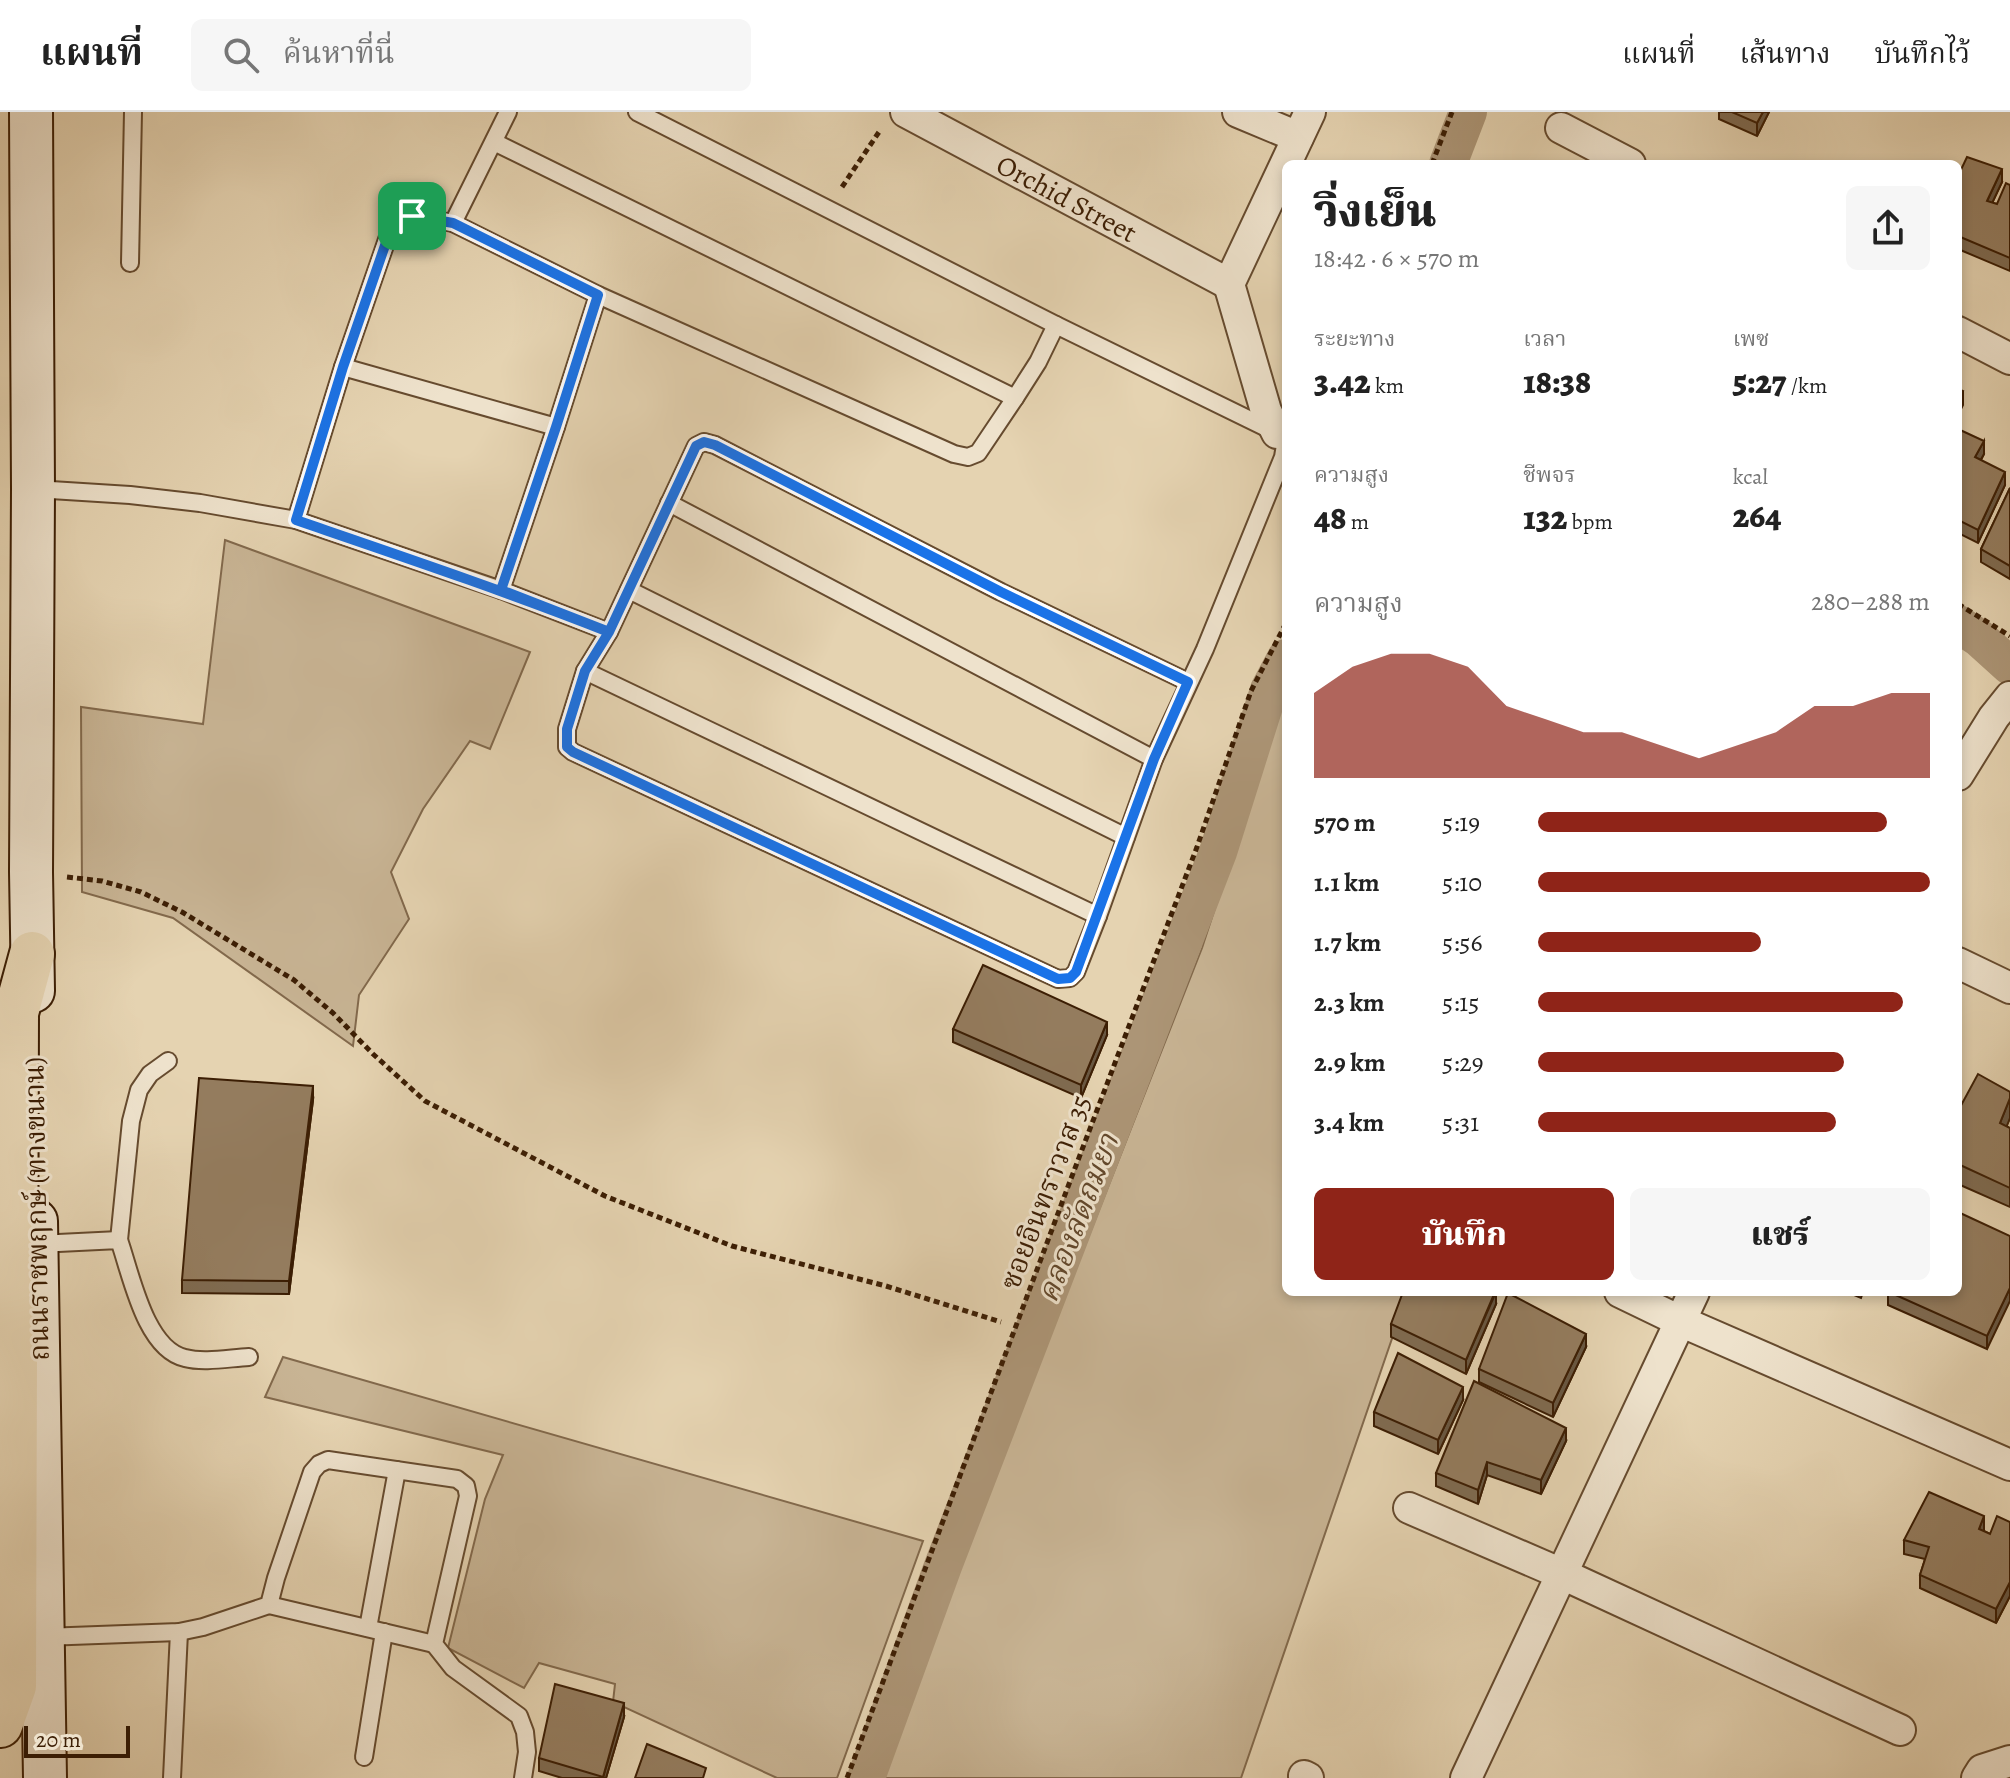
<!DOCTYPE html>
<html lang="th">
<meta charset="utf-8">
<style>
body{margin:0;font-family:Alegreya,"Noto Serif Thai",serif;background:#f6f6f6;color:#222;height:100vh;display:flex;flex-direction:column;font-size:30px;white-space:nowrap}
*{box-sizing:border-box;margin:0}
p{font-size:26px;color:#767676}
.icon{flex:none;width:44px;height:44px;fill:none;stroke:currentColor;stroke-width:2;stroke-linecap:round;stroke-linejoin:round}
.map{position:relative;flex:1;overflow:hidden}
.sheet{position:absolute;left:1282px;top:48px;width:680px;height:1136px;display:flex;flex-direction:column;background:#fff;border-radius:12px;box-shadow:0 4px 12px #0003}
.sheet>*{flex:none}
.scale{position:absolute;left:24px;bottom:20px;width:106px;box-sizing:border-box;padding-left:8px;border:4px solid #3c1e04;border-top:0;font-size:22px;line-height:28px;white-space:nowrap;color:#3c1e04;-webkit-text-stroke:6px #eee2cc;paint-order:stroke}
.pin{position:absolute;display:grid;place-items:center;width:68px;height:68px;color:#fff;margin:-34px;border-radius:16px;box-shadow:0 4px 12px #0006}
.round{display:grid;place-items:center;flex:none;width:84px;height:84px;border-radius:12px;background:#f6f6f6}
.summary{display:flex;align-items:center;justify-content:space-between;height:136px;padding:0 32px}
h1{font-size:44px;font-weight:800;line-height:60px}
.stats{display:grid;grid-template-columns:repeat(3,1fr);gap:12px;height:136px;padding:8px 32px}
.stats div{display:grid;align-content:center}
.stats b{font-size:34px;font-weight:800}
.stats small{font-size:22px;font-weight:400}
.stats p{font-size:22px}
.chart{height:224px;padding:16px 32px}
.chart p{display:flex;justify-content:space-between}
.chart svg{width:100%;height:144px;margin-top:8px;fill:#8f2418;opacity:.7}
.action{display:flex;gap:16px;margin-top:auto;padding:16px 32px}
.action a{flex:1;height:92px;border-radius:12px;background:#8f2418;color:#fff;font-size:32px;font-weight:800;line-height:92px;text-align:center}
.action a+a{background:#f6f6f6;color:#222}
ul{padding:0 32px;list-style:none;font-size:26px}
li{display:grid;grid-template-columns:128px 96px 1fr;align-items:center;height:60px}
li i{height:20px;border-radius:10px;background:#8f2418}
header{display:flex;align-items:center;gap:48px;box-sizing:border-box;height:112px;padding:0 40px;background:#fff;border-bottom:2px solid #e0e0e0}
header strong{font-size:38px}
nav{display:flex;gap:44px;margin-inline-start:auto;font-size:28px}
.search{width:560px;height:72px;background:#f6f6f6;display:flex;align-items:center;gap:20px;box-sizing:border-box;padding:0 28px;border-radius:12px;color:#767676;font-size:30px}
.map>svg:first-child{display:block}
</style>
<header>
<strong>แผนที่</strong>
<div class="search"><svg class="icon" aria-label="search" viewBox="0 0 24 24"><circle cx="10" cy="10" r="6"/><path d="M15 15l6 6"/></svg>ค้นหาที่นี่</div>
<nav><a>แผนที่</a><a>เส้นทาง</a><a>บันทึกไว้</a></nav>
</header>
<div class="map">
<svg width="2010" height="1666" viewBox="0 0 2010 1666">
<rect width="100%" height="100%" fill="#e5d3b1"/>
<filter id="stains"><feTurbulence type="fractalNoise" baseFrequency=".0025" numOctaves="4"/><feColorMatrix values="0 0 0 0 .2 0 0 0 0 .09 0 0 0 0 .02 0 0 0 .5 -.17"/></filter>
<radialGradient id="worn" r=".72"><stop offset=".6" stop-color="#630" stop-opacity="0"/><stop offset="1" stop-color="#630" stop-opacity=".3"/></radialGradient>
<!-- green -->
<g fill="#c8b494" stroke="#82694c" stroke-width="2">
<path d="M225,428L530,540L490,637L470,629L423,697L391,760L409,807L359,883L353,934L173,806L82,780L81,595L203,612Z"/>
<path d="M1286,585V1180H1408L1241,1666H879L888,1647L961,1434L1058,1202L1202,836L1281,594Z"/>
<path d="M283,1245L923,1429L837,1666H777L613,1590L615,1572L539,1551L524,1576L448,1536L485,1387L503,1343L265,1285Z"/>
</g>
<g fill="none" stroke-linecap="round" stroke-linejoin="round">
<!-- canal -->
<g stroke="#ac9576" stroke-width="38">
<path d="M1448,52L1468,0"/>
<path d="M1958,512L1979,526L2010,554"/>
<path d="M866,1666L943,1454L1218,740L1269,578L1286,546"/>
</g>
<!-- lane casing -->
<g stroke="#664b2f" stroke-width="20">
<g id="lane">
<path d="M494,30L1015,286L1038,250L1056,213"/>
<path d="M453,111L508,0"/>
<path d="M130,151L133,0"/>
<path d="M343,255L556,315"/>
<path d="M35,377L130,383L200,391L296,408L501,478L556,315L598,183"/>
<path d="M669,391L1154,647"/>
<path d="M296,408L343,255L391,116L400,105L412,104L453,111L598,183L954,342L968,345L978,341L1015,286"/>
<path d="M501,478L609,520"/>
<path d="M629,478L1126,725"/>
<path d="M585,559L1098,804L1154,647L1205,537L1283,345L1285,333L1277,321L1056,213L637,0"/>
<path d="M1098,804L1076,860L1070,866L1058,867L573,640L567,635V617L585,559L609,520L696,334L704,330L715,333L1001,480L1188,570"/>
<path d="M119,1128L131,1009L139,978L150,962L168,949"/>
<path d="M38,1132L119,1128C131,1162 145,1237 185,1246C204,1251 229,1246 249,1245"/>
<path d="M269,1493L434,1532"/>
<path d="M368,1516L397,1358"/>
<path d="M44,1525L179,1520L203,1515L269,1493L276,1466L312,1360L319,1352L328,1348L457,1367L466,1374L468,1384L434,1532L453,1556L519,1604L525,1620L527,1640L523,1666"/>
<path d="M364,1645L384,1520"/>
<path d="M172,1666L179,1520"/>
</g>
</g>
<!-- street casing -->
<g stroke="#664b2f" stroke-width="34">
<g id="street">
<path d="M906,0L1229,172"/>
<path d="M1238,0L1298,25"/>
<path d="M1561,16L1630,52"/>
<path d="M1958,220L2010,247"/>
<path d="M1277,321L1266,299L1229,172L1310,0"/>
<path d="M1958,663L1994,605L2010,585"/>
<path d="M1958,851L2010,876"/>
<path d="M1620,1180L1680,1209L2010,1353"/>
<path d="M1409,1396L1562,1462L1900,1618"/>
<path d="M1304,1664L1308,1666"/>
<path d="M1466,1666L1694,1180"/>
<path d="M1977,1666L1982,1658L2010,1649"/>
</g>
</g>
<!-- secondary casing -->
<g stroke="#3c1e04" stroke-width="46">
<g id="secondary">
<path d="M31,0L33,377L31,760L33,879"/>
<path d="M36,1109L45,1666"/>
</g>
</g>
<!-- primary casing -->
<g stroke="#3c1e04" stroke-width="48">
<path id="primary" d="M0,1613L14,1574L16,901L32,842"/>
</g>
<!-- path -->
<g stroke="#3c1e04" stroke-width="5" stroke-dasharray="6 4" stroke-linecap="butt">
<path d="M1432,52L1452,0"/>
<path d="M842,75L881,17"/>
<path d="M1958,492L2010,524"/>
<path d="M67,765L102,769L141,780L182,800L294,868L333,901L373,942L425,989L605,1084L732,1134L886,1174L1001,1210"/>
<path d="M847,1666L1069,1072L1197,735L1251,579L1286,511"/>
</g>
<!-- lane -->
<use href="#lane" stroke="#eee2cc" stroke-width="16"/>
<!-- street -->
<use href="#street" stroke="#eee2cc" stroke-width="30"/>
<!-- secondary -->
<use href="#secondary" stroke="#eee2cc" stroke-width="42"/>
<!-- primary -->
<use href="#primary" stroke="#e5d3b1" stroke-width="44"/>
</g>
<!-- wall -->
<g fill="#7f6b51" stroke="#3c1e04" stroke-width="2">
<path d="M1719,0H1769L1757,24L1719,7Z"/>
<path d="M1958,64L2002,70L1992,91L1997,92L2010,73V159L1958,137Z"/>
<path d="M1958,317L1984,342L1981,348L2005,373L1978,431L1958,421Z"/>
<path d="M2010,376V467L1981,450V437Z"/>
<path d="M953,917L1107,923L1081,986L953,930Z"/>
<path d="M2010,980V1006L2006,1014L2010,1016V1095L1958,1072V999Z"/>
<path d="M313,988L289,1182L182,1181V1168Z"/>
<path d="M2010,1124L1987,1237L1888,1193V1180Z"/>
<path d="M1847,1180H1863L1861,1186Z"/>
<path d="M1496,1192L1466,1262L1391,1225V1212Z"/>
<path d="M1586,1235L1553,1305L1479,1270V1257Z"/>
<path d="M1463,1288L1438,1342L1374,1314V1300Z"/>
<path d="M1566,1329L1541,1382L1487,1363L1478,1392L1436,1374V1361Z"/>
<path d="M2010,1410V1484L1996,1511L1920,1476V1463L1925,1447L1904,1442V1428L1984,1417V1419L1990,1422Z"/>
<path d="M624,1605L606,1666H562L539,1659V1646Z"/>
</g>
<!-- shaded-wall -->
<g fill="#685742" stroke="#3c1e04" stroke-width="2">
<path d="M1763,0H1769L1757,24V11Z"/>
<path d="M2002,57V70L1987,102V89Z"/>
<path d="M1963,279V293L1958,303V290Z"/>
<path d="M1984,329V342L1975,358V345Z"/>
<path d="M2005,360V373L1978,431V418Z"/>
<path d="M1107,910V923L1081,986V973Z"/>
<path d="M313,974V988L289,1182V1169Z"/>
<path d="M2010,986V1006L2000,1031V1011Z"/>
<path d="M2010,1176V1189L1987,1237V1224Z"/>
<path d="M1496,1180V1192L1466,1262V1248Z"/>
<path d="M1586,1222V1235L1553,1305V1291Z"/>
<path d="M1463,1275V1288L1438,1342V1328Z"/>
<path d="M1566,1316V1329L1541,1382V1368Z"/>
<path d="M1487,1350V1363L1478,1392V1378Z"/>
<path d="M1984,1404V1417L1979,1430V1417Z"/>
<path d="M2010,1470V1484L1996,1511V1497Z"/>
<path d="M624,1591V1605L606,1666H603Z"/>
</g>
<!-- building -->
<g fill="#947c5e" stroke="#3c1e04" stroke-width="2">
<path d="M1732,0H1763L1757,11Z"/>
<path d="M1967,45L2002,57L1987,89L1997,92L2006,71L2010,73V146L1958,124V64Z"/>
<path d="M1958,277L1963,279L1958,290Z"/>
<path d="M1958,317L1984,329L1975,345L2005,360L1978,418L1958,408Z"/>
<path d="M2010,376V454L1981,437Z"/>
<path d="M983,853L1107,910L1081,973L953,917Z"/>
<path d="M1978,962L2010,980V986L2000,1011L2010,1016V1076L1958,1052V999Z"/>
<path d="M199,966L313,974L289,1169L182,1168Z"/>
<path d="M1958,1100L2010,1124V1176L1987,1224L1889,1180H1958Z"/>
<path d="M1403,1180H1495L1466,1248L1391,1212Z"/>
<path d="M1508,1181L1586,1222L1553,1291L1479,1257Z"/>
<path d="M1398,1241L1463,1275L1438,1328L1374,1300Z"/>
<path d="M1474,1269L1566,1316L1541,1368L1487,1350L1478,1378L1436,1361Z"/>
<path d="M1929,1380L1984,1404L1979,1417L1990,1422L1997,1404L2010,1410V1470L1996,1497L1920,1463L1929,1435L1904,1428Z"/>
<path d="M555,1572L624,1591L603,1665L539,1646Z"/>
<path d="M647,1632L706,1656L703,1666H635Z"/>
</g>
<g fill="none" stroke-linecap="round" stroke-linejoin="round">
<!-- route casing -->
<g stroke="#fff" stroke-width="16">
<path id="route" d="M412,104L453,111L598,183L556,315L501,478L609,520L585,559L567,617V635L573,640L1058,867L1070,866L1076,860L1154,647L1188,570L1001,480L715,333L704,330L696,334L609,520C505,479 401,444 296,408L343,255L391,116L400,105L412,104"/>
</g>
<!-- route -->
<use href="#route" stroke="#1a73e8" stroke-width="10"/>
</g>
<g text-anchor="middle" stroke-width="6" stroke-linejoin="round" paint-order="stroke">
<!-- street labels -->
<g font-size="28" fill="#3c1e04" stroke="#eee2cc">
<text transform="translate(1067 86) rotate(28)" y="10">Orchid Street</text>
<text transform="translate(1045 1080) rotate(-69)" y="10">ซอยอินทราวาส 35</text>
<text transform="translate(36 1097) rotate(-91)" y="10">ถนนราชพฤกษ์ (ทางขนาน)</text>
</g>
<!-- water labels -->
<g font-size="30" font-style="italic" fill="#63482c" stroke="#eee2cc">
<text transform="translate(1078 1106) rotate(-69)" y="10">คลองลัดถมยา</text>
</g>
</g>
<rect width="100%" height="100%" filter="url(#stains)"/>
<rect width="100%" height="100%" fill="url(#worn)"/>
</svg>
<div class="scale">20 m</div>
<div class="pin" style="left:412px;top:104px;background:#1e9e55"><svg class="icon" aria-label="arrive" viewBox="0 0 24 24"><path d="M6 21V4h12l-3 4 3 4H6"/></svg></div>
<section class="sheet">
<div class="summary"><div><h1>วิ่งเย็น</h1><p>18:42 · 6 × 570 m</p></div><a class="round"><svg class="icon" aria-label="share" viewBox="0 0 24 24"><path d="M12 15V3M7 8l5-5 5 5M5 13v7h14v-7"/></svg></a></div>
<div class="stats">
<div><p>ระยะทาง</p><b>3.42<small> km</small></b></div>
<div><p>เวลา</p><b>18:38</b></div>
<div><p>เพซ</p><b>5:27<small> /km</small></b></div>
</div>
<div class="stats">
<div><p>ความสูง</p><b>48<small> m</small></b></div>
<div><p>ชีพจร</p><b>132<small> bpm</small></b></div>
<div><p>kcal</p><b>264</b></div>
</div>
<div class="chart"><p><span>ความสูง</span>280–288 m</p>
<svg viewBox="0 0 160 44" preserveAspectRatio="none"><path d="M0 44V18L10 10L20 6L30 6L40 10L50 22L60 26L70 30L80 30L90 34L100 38L110 34L120 30L130 22L140 22L150 18L160 18V44z"/></svg>
</div>
<ul>
<li><b>570 m</b>5:19<i style="width:89%"></i></li>
<li><b>1.1 km</b>5:10<i style="width:100%"></i></li>
<li><b>1.7 km</b>5:56<i style="width:57%"></i></li>
<li><b>2.3 km</b>5:15<i style="width:93%"></i></li>
<li><b>2.9 km</b>5:29<i style="width:78%"></i></li>
<li><b>3.4 km</b>5:31<i style="width:76%"></i></li>
</ul>
<div class="action"><a>บันทึก</a><a>แชร์</a></div>
</section>
</div>
